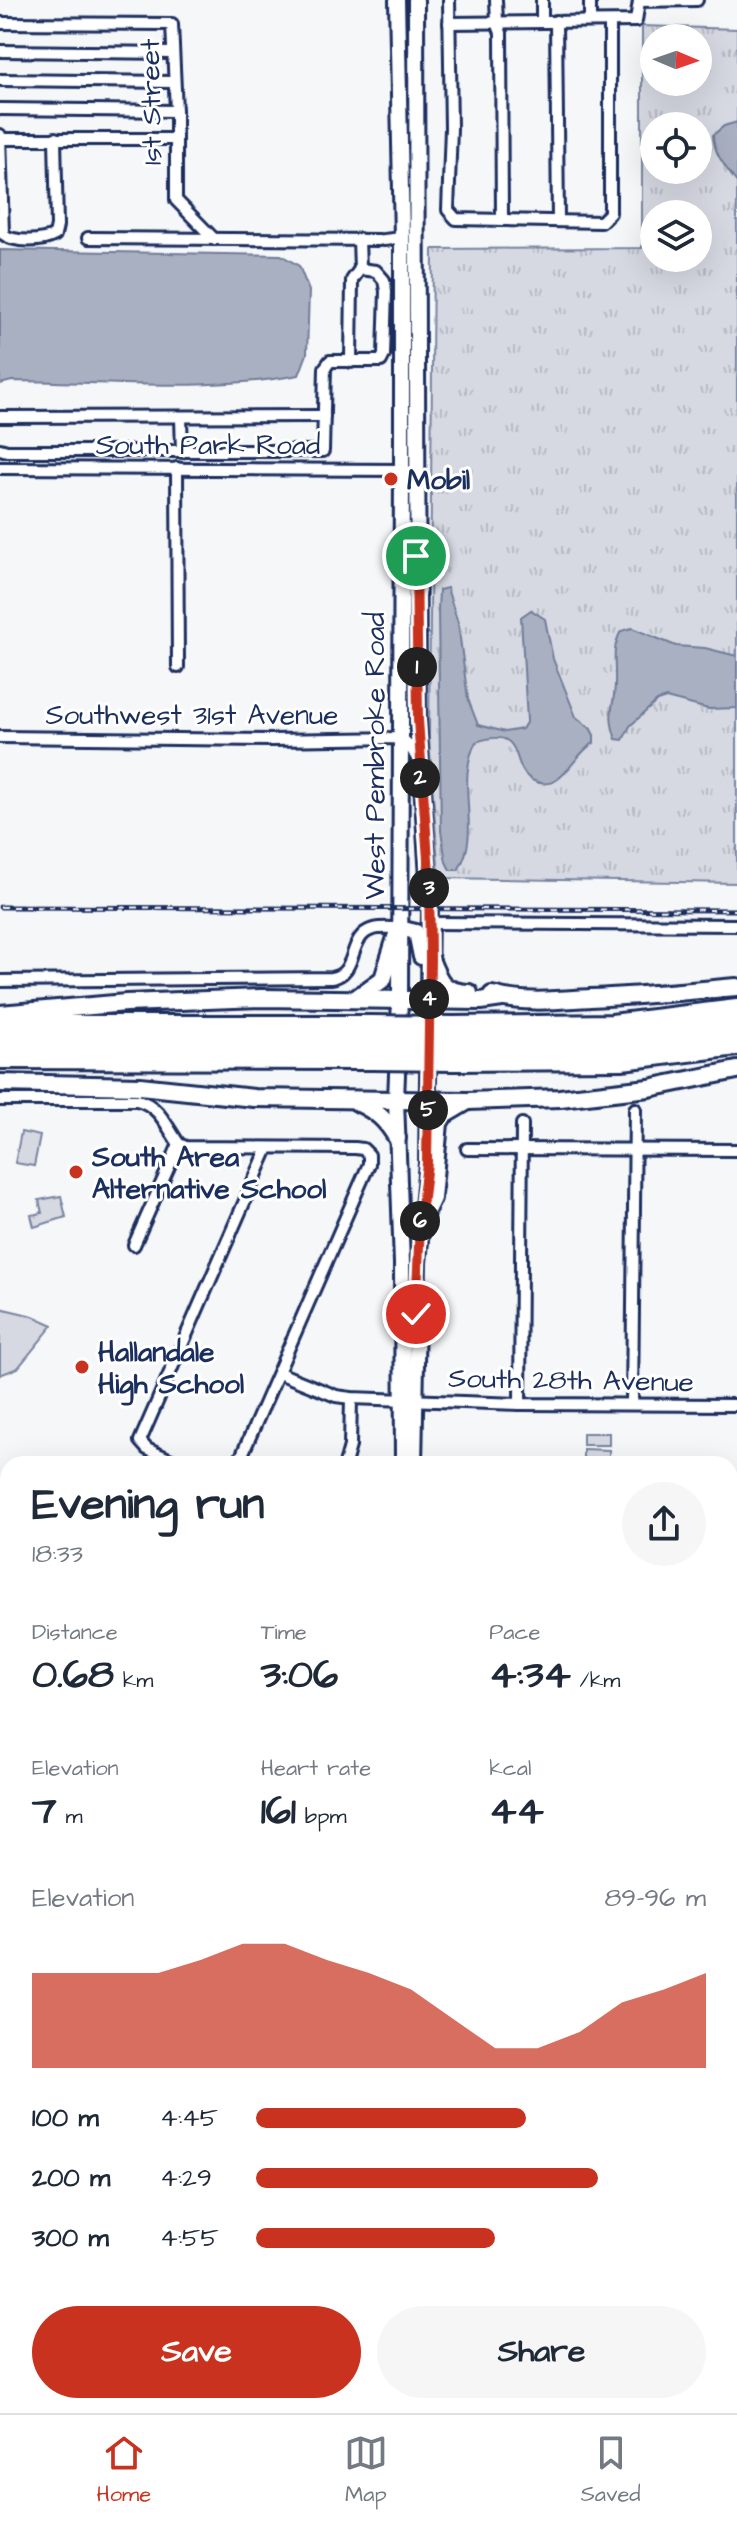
<!DOCTYPE html>
<meta charset="utf-8">
<style>
body{margin:0;font-family:"Architects Daughter",sans-serif;background:#f6f6f7;color:#1f2937;height:100vh;display:flex;flex-direction:column;font-size:30px;white-space:nowrap}
*{box-sizing:border-box;margin:0}
p{font-size:26px;color:#747a83}
.icon{flex:none;width:44px;height:44px;fill:none;stroke:currentColor;stroke-width:2;stroke-linecap:round;stroke-linejoin:round}
.map{position:relative;flex:1;overflow:hidden}
.details{position:absolute;left:0px;top:1456px;width:738px;height:958px;display:flex;flex-direction:column;background:#fff;border-radius:24px 24px 0 0;box-shadow:0 8px 32px #0002}
.details>*{flex:none}
.needle{width:52px;rotate:92deg}
.fabs{position:absolute;left:640px;top:24px;display:grid;gap:16px}
.fabs a{display:grid;place-items:center;width:72px;height:72px;border-radius:50%;background:#fff;box-shadow:0 8px 32px #0002;font-size:40px}
.pin{position:absolute;display:grid;place-items:center;width:68px;height:68px;color:#fff;margin:-34px;border:4px solid #fff;border-radius:50%;box-shadow:0 2px 8px #0007}
.km{position:absolute;width:40px;height:40px;margin:-20px;border-radius:50%;background:#222;color:#fff;font-size:22px;line-height:40px;text-align:center}
.round{display:grid;place-items:center;flex:none;width:84px;height:84px;border-radius:42px;background:#f6f6f7}
.head{display:flex;align-items:center;justify-content:space-between;height:136px;padding:0 32px}
h1{font-size:44px;font-weight:700;line-height:60px}
.stats{display:grid;grid-template-columns:repeat(3,1fr);gap:12px;height:136px;padding:8px 32px}
.stats div{display:grid;align-content:center}
.stats b{font-size:40px;font-weight:700}
.stats small{font-size:22px;font-weight:400}
.stats p{font-size:22px}
.chart{height:224px;padding:16px 32px}
.chart p{display:flex;justify-content:space-between}
.chart svg{width:100%;height:144px;margin-top:8px;fill:#c8321e;opacity:.7}
.primary-button{display:flex;gap:16px;margin-top:auto;padding:16px 32px}
.primary-button a{flex:1;height:92px;border-radius:48px;background:#c8321e;color:#fff;font-size:32px;font-weight:700;line-height:92px;text-align:center}
.primary-button a+a{background:#f6f6f7;color:#1f2937}
ul{padding:0 32px;list-style:none;font-size:26px}
li{display:grid;grid-template-columns:128px 96px 1fr;align-items:center;height:60px}
li i{height:20px;border-radius:10px;background:#c8321e}
.tab-bar{display:flex;justify-content:space-around;align-items:center;height:112px;border-top:2px solid #e0e1e3;background:#fff;font-size:22px;color:#747a83}
.tab-bar a{display:grid;justify-items:center;gap:4px}
.tab-bar .active{color:#c8321e}
.map>svg:first-child{display:block}
</style>
<div class="map">
<svg width="737" height="2413" viewBox="0 0 737 2413">
<defs>
<pattern id="grass-tufts" width="24" height="20" patternUnits="userSpaceOnUse" patternTransform="scale(2)"><rect width="24" height="20" fill="#d6d9e2"/><path d="M3 7l-1-3M5 7V3M7 7l1-3M15 17l-1-3M17 17v-4M19 17l1-3" fill="none" stroke="#b7bbc4"/></pattern>
<pattern id="cemetery-stones" width="16" height="16" patternUnits="userSpaceOnUse" patternTransform="scale(2)"><rect width="16" height="16" fill="#d6d9e2"/><path d="M2 7V4a2 2 0 0 1 4 0v3zM10 15v-3a2 2 0 0 1 4 0v3z" fill="#b7bbc4"/></pattern>
<pattern id="park-crowns" width="20" height="18" patternUnits="userSpaceOnUse" patternTransform="scale(2)"><rect width="20" height="18" fill="#d6d9e2"/><path d="M2 6a3 3 0 1 1 6 0M12 15a3 3 0 1 1 6 0" fill="none" stroke="#b7bbc4"/></pattern>
</defs>
<rect width="100%" height="100%" fill="#f6f7f9"/>
<filter id="ink" filterUnits="userSpaceOnUse"><feTurbulence type="fractalNoise" baseFrequency=".0125" numOctaves="2"/><feDisplacementMap in="SourceGraphic" scale="16" xChannelSelector="R" yChannelSelector="G"/><feConvolveMatrix kernelMatrix="1 2 1 2 8 2 1 2 1" color-interpolation-filters="sRGB"/></filter>
<g filter="url(#ink)">
<!-- grass -->
<path fill="url(#grass-tufts)" stroke="#7884a0" stroke-width="2" fill-rule="evenodd" d="M642,26L737,29V883L439,878L429,738L433,249L642,248ZM654,38H698V82H654ZM654,126H698V170H654ZM654,214H698V258H654Z"/>
<!-- cemetery -->
<path fill="url(#cemetery-stones)" stroke="#7884a0" stroke-width="2" d="M0,2056L8,2057V2274H0Z"/>
<!-- park -->
<path fill="url(#park-crowns)" stroke="#7884a0" stroke-width="2" d="M61,1196L66,1217L34,1227L31,1215L42,1213L39,1200Z"/>
<!-- pitch -->
<g fill="#d6d9e2" stroke="#7884a0" stroke-width="2">
<path d="M21,1132L40,1136L34,1166L15,1163Z"/>
<path d="M0,1308L33,1316L53,1325L18,1368L0,1375Z"/>
<rect x="583" y="1433" width="26" height="12"/>
<path d="M583,1449L609,1450V1462L583,1461Z"/>
</g>
<!-- water -->
<g fill="#a9b0c1" stroke="#707c99" stroke-width="2">
<path d="M737,122V183C727,169 713,153 713,135L724,126Z"/>
<path d="M0,250L281,255L299,266L309,291L307,354L299,375C207,392 105,382 12,381L0,384Z"/>
<path d="M447,588L458,623L468,699L478,725L505,732L522,729L527,721L521,617L531,610L545,619L553,659L565,689L576,717L590,728L594,735V743C573,753 563,794 534,781C507,769 529,724 476,742C454,782 483,833 458,870H450L446,862L441,831L438,611L439,590Z"/>
<path d="M632,628L676,646L705,648L737,656V708L708,709L666,698L657,701L630,726L623,740L616,739C606,712 615,706 615,682C616,663 611,649 621,631Z"/>
</g>
<g fill="none" stroke-linecap="round" stroke-linejoin="round">
<!-- minor casing -->
<g stroke="#1b2f5e" stroke-width="16">
<g id="minor">
<path d="M449,0L451,128L448,210L456,219L601,222L610,213V22"/>
<path d="M496,0L497,22L501,33L502,220"/>
<path d="M542,21V0"/>
<path d="M556,21L558,221"/>
<path d="M590,21V0"/>
<path d="M0,23L172,24L176,111V200L214,239"/>
<path d="M449,23L636,21L639,1L697,0"/>
<path d="M0,51L173,53"/>
<path d="M0,80L174,82"/>
<path d="M0,109L176,111"/>
<path d="M0,135L3,234C14,243 43,242 55,235L57,226L55,138"/>
<path d="M2,139H175"/>
<path d="M88,238L379,240"/>
<path d="M359,239L360,269"/>
<path d="M384,240L402,238"/>
<path d="M351,362L352,280L360,269"/>
<path d="M0,417L324,416"/>
<path d="M181,417L182,452"/>
<path d="M0,449L7,451H323L325,368L330,361H381L384,355L386,291L384,280L376,271L360,269"/>
<path d="M0,468L406,470"/>
<path d="M177,468L178,667"/>
<path d="M0,737L271,740L401,738L410,746L419,762"/>
<path d="M429,923L737,925"/>
<path d="M0,981L331,978C359,974 347,936 373,929C381,927 391,928 399,928"/>
<path d="M0,1100H137C159,1105 167,1127 179,1144"/>
<path d="M179,1144L186,1147L355,1148L363,1149L369,1155V1164L238,1464"/>
<path d="M467,1149L737,1150"/>
<path d="M134,1245L179,1144"/>
<path d="M279,1373L336,1396L351,1398L520,1404L737,1405"/>
<path d="M520,1404L522,1124"/>
<path d="M632,1404L635,1109"/>
<path d="M180,1464L147,1449L140,1441L268,1148"/>
<path d="M345,1464L350,1446L351,1398"/>
<path d="M730,1631H737"/>
<path d="M7,1829V1593"/>
<path d="M730,1856H737"/>
<path d="M0,1958L8,1942"/>
<path d="M0,2050H8"/>
<path d="M730,2058H737"/>
<path d="M730,2172H737"/>
<path d="M730,2288H737"/>
<path d="M730,2401H737"/>
<path d="M572,2406L573,2413"/>
<path d="M64,2408L178,2409"/>
<path d="M5,2413L6,2279"/>
<path d="M288,2413V2406"/>
<path d="M462,2413V2406"/>
<path d="M685,2413V2406"/>
</g>
</g>
<!-- major casing -->
<g stroke="#1b2f5e" stroke-width="20">
<g id="major">
<path d="M397,0L402,238V470L400,998L396,1100L402,1264L403,1464"/>
<path d="M399,928L416,932L421,957"/>
<path d="M414,1464L418,1263L427,1163L430,909L418,720L416,0"/>
<path d="M402,2413V2406"/>
</g>
</g>
<!-- highway casing -->
<g stroke="#1b2f5e" stroke-width="22">
<g id="highway">
<path d="M430,959C439,982 443,992 469,993"/>
<path d="M492,995C523,1004 558,1000 590,998C639,996 688,991 737,987"/>
<path d="M358,997L383,979L399,928"/>
<path d="M0,1014L126,1003L261,998L481,1001L502,998"/>
<path d="M0,1024H370"/>
<path d="M453,1025L612,1023L737,1008"/>
<path d="M0,1035L370,1038"/>
<path d="M452,1037L602,1035L737,1019"/>
<path d="M0,1048L370,1049"/>
<path d="M455,1049L621,1047L737,1034"/>
<path d="M0,1060L373,1061"/>
<path d="M454,1062L622,1061L737,1047"/>
<path d="M0,1083L140,1086L254,1098L468,1101L560,1098L649,1088L737,1070"/>
<path d="M357,1102C376,1111 386,1119 397,1138"/>
<path d="M420,1223L432,1198L439,1123L444,1115L466,1102"/>
</g>
</g>
<!-- minor -->
<use href="#minor" stroke="#fff" stroke-width="10"/>
<!-- major -->
<use href="#major" stroke="#fff" stroke-width="14"/>
<!-- highway -->
<use href="#highway" stroke="#fff" stroke-width="16"/>
<!-- rail casing -->
<g stroke="#1b2f5e" stroke-width="5">
<path id="rail" d="M0,907L737,910"/>
</g>
<!-- rail -->
<use href="#rail" stroke="#fff" stroke-width="2" stroke-dasharray="6" stroke-linecap="butt"/>
<!-- highway-bridge casing -->
<g stroke="#1b2f5e" stroke-width="22" stroke-linecap="butt">
<g id="highway-bridge">
<path d="M370,1024L453,1025"/>
<path d="M370,1038L452,1037"/>
<path d="M370,1049H455"/>
<path d="M373,1061L454,1062"/>
</g>
</g>
<!-- highway-bridge -->
<use href="#highway-bridge" stroke="#fff" stroke-width="16"/>
</g>
</g>
<g fill="none" stroke-linecap="round" stroke-linejoin="round" filter="url(#ink)">
<!-- route casing -->
<g stroke="#fff" stroke-width="16">
<path id="route" d="M416,1314L420,1223L427,1163L430,959L429,873L418,720L416,556"/>
</g>
<!-- route -->
<use href="#route" stroke="#c8321e" stroke-width="10"/>
</g>
<!-- markers -->
<g fill="#c8321e" stroke="#fff" stroke-width="3">
<circle cx="391" cy="479" r="8"/>
<circle cx="76" cy="1172" r="8"/>
<circle cx="82" cy="1367" r="8"/>
</g>
<g text-anchor="middle" stroke-width="6" stroke-linejoin="round" paint-order="stroke">
<!-- street labels -->
<g font-size="28" fill="#1b2f5e" stroke="#fff">
<text transform="translate(150 102) rotate(-91)" y="10">1st Street</text>
<text x="208" y="454">South Park Road</text>
<text x="192" y="724">Southwest 31st Avenue</text>
<text transform="translate(374 756) rotate(-90)" y="10">West Pembroke Road</text>
<text transform="translate(571 1379) rotate(1)" y="10">South 28th Avenue</text>
</g>
<!-- poi labels -->
<g font-size="28" font-weight="bold" fill="#1b2f5e" stroke="#fff" text-anchor="start">
<text x="407" y="489">Mobil</text>
<text x="92" y="1166">South Area<tspan x="92" dy="32">Alternative School</tspan></text>
<text x="98" y="1361">Hallandale<tspan x="98" dy="32">High School</tspan></text>
</g>
</g>
</svg>
<div class="fabs">
<a><svg class="needle" viewBox="-14 -14 28 28"><path d="M0-13l5 13h-10z" fill="#e53935"/><path d="M0 13l5-13h-10z" fill="#747a83"/></svg></a>
<a><svg class="icon" aria-label="locate" viewBox="0 0 24 24"><circle cx="12" cy="12" r="6"/><path d="M12 2v4M12 18v4M2 12h4M18 12h4"/></svg></a>
<a><svg class="icon" aria-label="layers" viewBox="0 0 24 24"><path d="M12 4l9 5-9 5-9-5zM3 14l9 5 9-5"/></svg></a>
</div>
<div class="pin" style="left:416px;top:556px;background:#1e9e55"><svg class="icon" aria-label="arrive" viewBox="0 0 24 24"><path d="M6 21V4h12l-3 4 3 4H6"/></svg></div>
<div class="pin" style="left:416px;top:1314px;background:#d93025"><svg class="icon" aria-label="check" viewBox="0 0 24 24"><path d="M5 12l5 5 9-10"/></svg></div>
<b class="km" style="left:417px;top:667px">1</b>
<b class="km" style="left:420px;top:778px">2</b>
<b class="km" style="left:429px;top:888px">3</b>
<b class="km" style="left:429px;top:999px">4</b>
<b class="km" style="left:428px;top:1110px">5</b>
<b class="km" style="left:420px;top:1221px">6</b>
<section class="details">
<div class="head"><div><h1>Evening run</h1><p>18:33</p></div><a class="round"><svg class="icon" aria-label="share" viewBox="0 0 24 24"><path d="M12 15V3M7 8l5-5 5 5M5 13v7h14v-7"/></svg></a></div>
<div class="stats">
<div><p>Distance</p><b>0.68<small> km</small></b></div>
<div><p>Time</p><b>3:06</b></div>
<div><p>Pace</p><b>4:34<small> /km</small></b></div>
</div>
<div class="stats">
<div><p>Elevation</p><b>7<small> m</small></b></div>
<div><p>Heart rate</p><b>161<small> bpm</small></b></div>
<div><p>kcal</p><b>44</b></div>
</div>
<div class="chart"><p><span>Elevation</span>89–96 m</p>
<svg viewBox="0 0 160 44" preserveAspectRatio="none"><path d="M0 44V15L10 15L20 15L30 15L40 11L50 6L60 6L70 11L80 15L90 20L100 29L110 38L120 38L130 33L140 24L150 20L160 15V44z"/></svg>
</div>
<ul>
<li><b>100 m</b>4:45<i style="width:60%"></i></li>
<li><b>200 m</b>4:29<i style="width:76%"></i></li>
<li><b>300 m</b>4:55<i style="width:53%"></i></li>
</ul>
<div class="primary-button"><a>Save</a><a>Share</a></div>
</section>
</div>
<nav class="tab-bar">
<a class="active"><svg class="icon" aria-label="home" viewBox="0 0 24 24"><path d="M3 11l9-7 9 7M6 9v11h12V9"/></svg>Home</a>
<a><svg class="icon" aria-label="map" viewBox="0 0 24 24"><path d="M3 6l6-2 6 2 6-2v14l-6 2-6-2-6 2zM9 4v14M15 6v14"/></svg>Map</a>
<a><svg class="icon" aria-label="saved" viewBox="0 0 24 24"><path d="M7 4h10v16l-5-4-5 4z"/></svg>Saved</a>
</nav>
